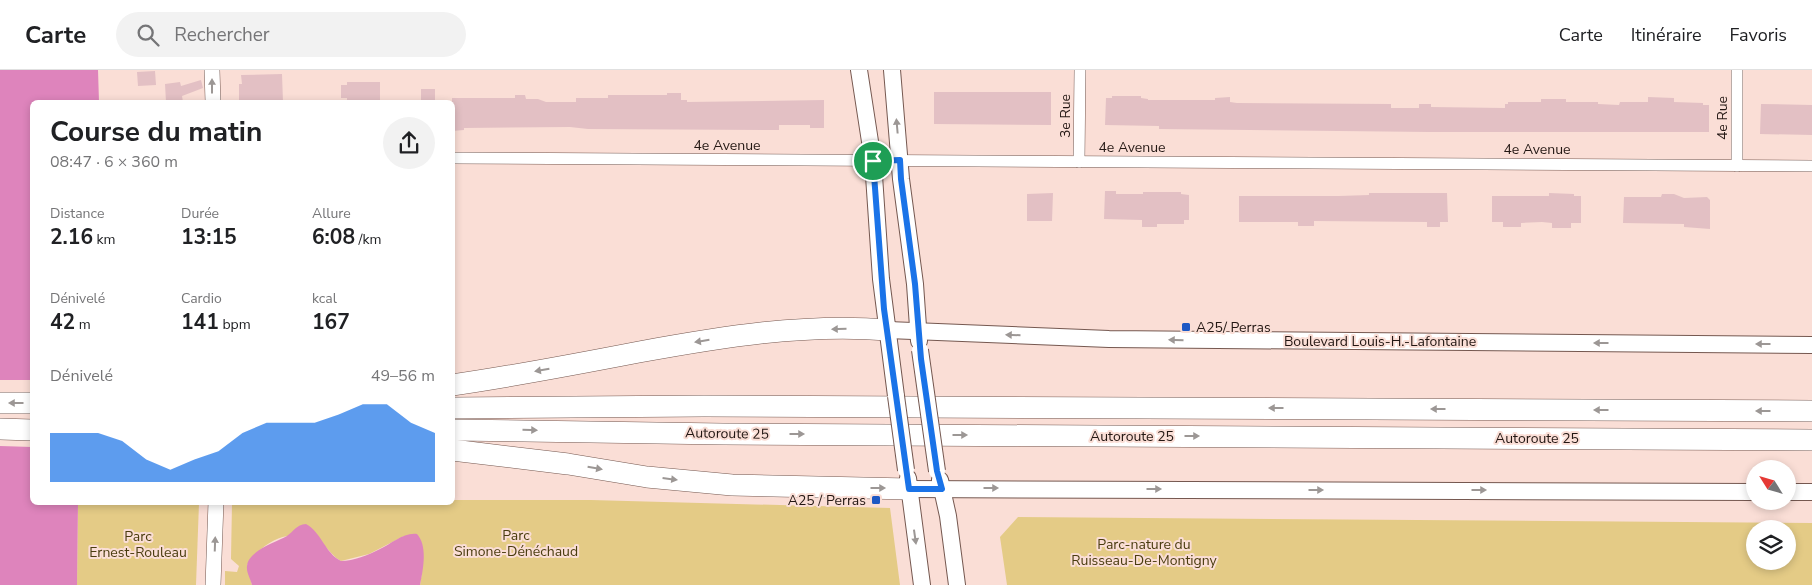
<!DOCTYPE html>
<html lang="fr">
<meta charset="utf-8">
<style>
body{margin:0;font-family:"Nunito Sans",sans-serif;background:#f2f2f2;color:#202124;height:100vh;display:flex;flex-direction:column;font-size:19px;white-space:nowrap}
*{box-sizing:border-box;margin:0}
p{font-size:16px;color:#757577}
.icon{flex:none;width:28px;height:28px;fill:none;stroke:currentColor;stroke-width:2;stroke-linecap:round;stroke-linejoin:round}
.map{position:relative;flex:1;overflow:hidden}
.drawer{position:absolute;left:30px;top:30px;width:425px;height:405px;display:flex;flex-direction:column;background:#fff;border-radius:8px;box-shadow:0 2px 8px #0003}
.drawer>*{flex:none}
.needle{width:32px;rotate:307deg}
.tools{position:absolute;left:1746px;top:390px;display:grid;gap:10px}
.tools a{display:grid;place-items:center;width:50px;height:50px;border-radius:50%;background:#fff;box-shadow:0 2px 8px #0003;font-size:25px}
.pin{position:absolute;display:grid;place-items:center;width:42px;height:42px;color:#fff;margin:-21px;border:2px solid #fff;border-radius:50%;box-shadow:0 1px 5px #0007}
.round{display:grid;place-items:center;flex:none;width:52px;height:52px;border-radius:26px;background:#f2f2f2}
.summary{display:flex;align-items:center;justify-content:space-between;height:85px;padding:0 20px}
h1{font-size:28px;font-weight:700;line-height:38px}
.stats{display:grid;grid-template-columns:repeat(3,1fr);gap:8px;height:85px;padding:5px 20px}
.stats div{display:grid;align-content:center}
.stats b{font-size:21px;font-weight:700}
.stats small{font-size:14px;font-weight:400}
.stats p{font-size:14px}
.chart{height:140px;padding:10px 20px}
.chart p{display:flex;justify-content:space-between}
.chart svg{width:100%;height:90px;margin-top:5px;fill:#1a73e8;opacity:.7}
header{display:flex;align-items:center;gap:30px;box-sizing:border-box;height:70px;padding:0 25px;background:#fff;border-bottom:1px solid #e0e0e0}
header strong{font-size:24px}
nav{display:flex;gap:28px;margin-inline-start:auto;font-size:18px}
.search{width:350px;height:45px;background:#f2f2f2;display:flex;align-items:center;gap:12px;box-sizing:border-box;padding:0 18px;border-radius:28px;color:#757577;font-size:19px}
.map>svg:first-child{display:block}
</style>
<header>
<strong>Carte</strong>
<div class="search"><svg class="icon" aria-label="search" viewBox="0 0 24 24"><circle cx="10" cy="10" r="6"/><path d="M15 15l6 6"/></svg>Rechercher</div>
<nav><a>Carte</a><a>Itinéraire</a><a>Favoris</a></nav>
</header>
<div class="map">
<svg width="1812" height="515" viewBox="0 0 1812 515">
<rect width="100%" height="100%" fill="#faded6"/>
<!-- green -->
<g fill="#e4cb86" fill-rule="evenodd">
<path d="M453,430H591L890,438L900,515H420L422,502L404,466L369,484L341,491C333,487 329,479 324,476C318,473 292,465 287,466C272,468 254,483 247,495L252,515H225V501L237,502L239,496L231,489L232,433L452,432Z"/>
<path d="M78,433H199L196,515H77Z"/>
<path d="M1018,447L1812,453V515H1007L1000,467ZM1755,459H1788V491H1755Z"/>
</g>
<!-- water -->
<g fill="#de84bc">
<path d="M0,0H98L99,32H32V432L78,433L77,515H0Z"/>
<path d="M306,454C322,463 325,483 341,491C354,491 368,485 380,479C391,474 404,462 417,464C428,476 423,500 420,515H252C251,510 246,502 247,496C248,481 276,472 287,466C294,461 296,455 306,454Z"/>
</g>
<!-- pier -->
<path fill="#faded6" d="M0,310H32V377L0,376Z"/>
<!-- building -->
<g fill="#e3c0c4">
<path d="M155,1L156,15L138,16L137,2Z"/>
<path d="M282,4L283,32H239V14H242L241,5Z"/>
<path d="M201,10L203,18L182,26L183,32H166L165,14L180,12L181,16Z"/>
<path d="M347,12H380V32H347V28H341V15H347Z"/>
<rect x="421" y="19" width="14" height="13"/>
<path d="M934,22H1051V55L934,54Z"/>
<path d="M667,23H681V30H687V32L824,30V58H810V55H779V60L588,59L570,57L464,58V60L452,61V28H515V25H525L526,29H538L546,32H576V28H608V25H667Z"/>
<path d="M1112,26H1141V28L1148,29V30H1215V28L1230,27V32L1237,33L1391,34V38H1419V34H1431V37L1505,38V34H1508V32H1541V29H1566V32H1598V34L1619,35L1620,32H1648V27L1674,28V32L1703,33V35H1709V62H1429L1159,59V56L1105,55L1106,28H1112Z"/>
<path d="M1761,34L1812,35V65L1760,64Z"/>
<path d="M1105,121H1116V124H1143V122H1181V124L1189,125V150H1184V154H1157V157H1142V150L1104,149Z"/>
<path d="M1053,123L1052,151H1027V124Z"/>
<path d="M1369,123H1447L1448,152H1440V157H1427V152L1314,151V156H1298V152H1239V126H1339L1369,125Z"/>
<path d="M1549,123L1574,124V126H1581V153H1571V158H1552V153L1542,152L1521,153V157H1503V152H1492V126H1549Z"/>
<path d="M1662,124H1674L1684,128L1707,127L1710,130V159L1684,157V154L1623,153L1624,127H1661Z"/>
</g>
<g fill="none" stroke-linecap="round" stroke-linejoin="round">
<!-- minor casing -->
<g stroke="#755850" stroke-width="12">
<g id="minor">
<path d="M1737,0V96"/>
<path d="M452,88L1812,96"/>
<path d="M1079,92L1080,0"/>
</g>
</g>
<!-- tertiary casing -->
<g stroke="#755850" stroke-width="16">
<g id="tertiary">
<path d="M212,0L213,32"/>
<path d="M213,515L216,432"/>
</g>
</g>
<!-- secondary casing -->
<g stroke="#755850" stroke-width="18">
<g id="secondary">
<path d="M859,0L873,91L881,209L896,326"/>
<path d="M892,0L901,109L915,214L919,271"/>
<path d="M888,260L1109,269L1812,275"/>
<path d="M908,408L922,515"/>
<path d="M940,410L948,446L957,515"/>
<path d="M909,419L1755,422"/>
<path d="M1788,422H1812"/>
</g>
</g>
<!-- motorway casing -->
<g stroke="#755850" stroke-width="22">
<g id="motorway">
<path d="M452,315C515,306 577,294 639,282C721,267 805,253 888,260"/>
<path d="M0,333H32"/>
<path d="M452,338L704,336L1812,341"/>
<path d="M0,359L32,360"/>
<path d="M452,360L723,364L1812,370"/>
<path d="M452,380L568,394L647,407L732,415L909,419"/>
</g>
</g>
<!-- minor -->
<use href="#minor" stroke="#fff" stroke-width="11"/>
<!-- tertiary -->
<use href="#tertiary" stroke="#fff" stroke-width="15"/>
<!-- secondary -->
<use href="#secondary" stroke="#fff" stroke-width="16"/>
<!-- motorway -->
<use href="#motorway" stroke="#fff" stroke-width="21"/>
<!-- secondary-bridge casing -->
<g stroke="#755850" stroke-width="18" stroke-linecap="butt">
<g id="secondary-bridge">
<path d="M920,280L937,401"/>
<path d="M896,326L906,400"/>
</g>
</g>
<!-- secondary-bridge -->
<use href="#secondary-bridge" stroke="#fff" stroke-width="16"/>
</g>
<!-- one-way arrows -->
<defs><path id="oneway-solid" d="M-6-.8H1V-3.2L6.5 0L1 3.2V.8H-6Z" transform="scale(1.25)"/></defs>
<g fill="#9c9795">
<use href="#oneway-solid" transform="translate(212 16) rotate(-90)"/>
<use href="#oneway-solid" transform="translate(897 56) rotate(-95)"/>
<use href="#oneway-solid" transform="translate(839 259) rotate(179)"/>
<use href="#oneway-solid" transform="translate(1013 265) rotate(-178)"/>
<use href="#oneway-solid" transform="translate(1176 270) rotate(-179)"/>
<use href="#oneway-solid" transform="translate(702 271) rotate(171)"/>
<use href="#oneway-solid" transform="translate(1601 273) rotate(-180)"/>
<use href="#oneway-solid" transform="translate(1763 274) rotate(-180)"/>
<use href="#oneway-solid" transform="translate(542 300) rotate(170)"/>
<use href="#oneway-solid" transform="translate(16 333) rotate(-180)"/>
<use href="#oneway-solid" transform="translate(1276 338) rotate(-180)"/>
<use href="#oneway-solid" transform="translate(1438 339) rotate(-180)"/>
<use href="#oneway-solid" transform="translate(1601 340) rotate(-180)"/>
<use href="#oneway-solid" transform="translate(1763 341) rotate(-180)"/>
<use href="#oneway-solid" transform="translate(530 360) rotate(1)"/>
<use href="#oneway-solid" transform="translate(797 364)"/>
<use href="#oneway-solid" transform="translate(960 365)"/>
<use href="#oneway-solid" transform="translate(1192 366)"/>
<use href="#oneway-solid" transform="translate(595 398) rotate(10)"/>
<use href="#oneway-solid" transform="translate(670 409) rotate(7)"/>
<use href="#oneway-solid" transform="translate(878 418)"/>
<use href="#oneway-solid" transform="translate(991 418)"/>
<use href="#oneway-solid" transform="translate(1154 419)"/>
<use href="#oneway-solid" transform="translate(1316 420)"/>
<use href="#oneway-solid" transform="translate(1479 420)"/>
<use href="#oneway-solid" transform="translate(915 467) rotate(82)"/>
<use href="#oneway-solid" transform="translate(215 474) rotate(-88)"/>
</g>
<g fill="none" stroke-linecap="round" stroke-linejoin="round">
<!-- route casing -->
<g stroke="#fff" stroke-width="10">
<path id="route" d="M900,90L901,109L915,214L921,289L937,401L942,419H909L884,239L873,91Z"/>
</g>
<!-- route -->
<use href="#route" stroke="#1a73e8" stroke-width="6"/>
</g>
<!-- markers -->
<g fill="#1d58c4" stroke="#faded6" stroke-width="2">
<rect x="1181" y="252" width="10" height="10" rx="2.5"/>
<rect x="871" y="425" width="10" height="10" rx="2.5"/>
</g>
<g text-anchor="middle" stroke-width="4" stroke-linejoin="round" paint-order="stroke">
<!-- street labels -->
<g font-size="14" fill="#231713" stroke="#faded6">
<text transform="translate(1065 46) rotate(-90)" y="5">3e Rue</text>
<text transform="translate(1722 48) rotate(-90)" y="5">4e Rue</text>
<text x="727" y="80">4e Avenue</text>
<text x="1132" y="82">4e Avenue</text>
<text x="1537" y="84">4e Avenue</text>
<text x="1380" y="276">Boulevard Louis-H.-Lafontaine</text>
<text transform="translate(727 363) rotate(1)" y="5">Autoroute 25</text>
<text x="1132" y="371">Autoroute 25</text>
<text x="1537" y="373">Autoroute 25</text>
</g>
<!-- poi labels -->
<g font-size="14" fill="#231713" stroke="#faded6" text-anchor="start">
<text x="1196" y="262">A25/ Perras</text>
<text x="866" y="435" text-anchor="end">A25 / Perras</text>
</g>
<!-- park labels -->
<g font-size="14" fill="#4a3c0f" stroke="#faded6">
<text x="516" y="470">Parc<tspan x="516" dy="16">Simone-Dénéchaud</tspan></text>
<text x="138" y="471">Parc<tspan x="138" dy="16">Ernest-Rouleau</tspan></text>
<text x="1144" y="479">Parc-nature du<tspan x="1144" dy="16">Ruisseau-De-Montigny</tspan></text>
</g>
</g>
</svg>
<div class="tools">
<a><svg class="needle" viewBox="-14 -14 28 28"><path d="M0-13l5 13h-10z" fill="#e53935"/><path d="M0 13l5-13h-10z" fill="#757577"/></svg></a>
<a><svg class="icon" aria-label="layers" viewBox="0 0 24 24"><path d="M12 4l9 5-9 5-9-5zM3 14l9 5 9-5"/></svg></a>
</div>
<div class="pin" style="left:873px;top:91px;background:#1e9e55"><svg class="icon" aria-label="arrive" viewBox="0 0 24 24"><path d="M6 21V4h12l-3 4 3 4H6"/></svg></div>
<section class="drawer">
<div class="summary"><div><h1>Course du matin</h1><p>08:47 · 6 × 360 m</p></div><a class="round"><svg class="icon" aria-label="share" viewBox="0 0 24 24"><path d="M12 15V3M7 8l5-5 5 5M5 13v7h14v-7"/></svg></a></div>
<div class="stats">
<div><p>Distance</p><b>2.16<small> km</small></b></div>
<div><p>Durée</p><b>13:15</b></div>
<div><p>Allure</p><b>6:08<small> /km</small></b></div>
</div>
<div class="stats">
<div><p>Dénivelé</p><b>42<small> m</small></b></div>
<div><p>Cardio</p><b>141<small> bpm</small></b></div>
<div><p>kcal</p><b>167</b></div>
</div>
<div class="chart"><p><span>Dénivelé</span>49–56 m</p>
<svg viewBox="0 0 160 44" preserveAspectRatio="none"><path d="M0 44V20L10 20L20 20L30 24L40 33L50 38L60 33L70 29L80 20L90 15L100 15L110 15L120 11L130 6L140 6L150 15L160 20V44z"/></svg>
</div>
</section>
</div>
